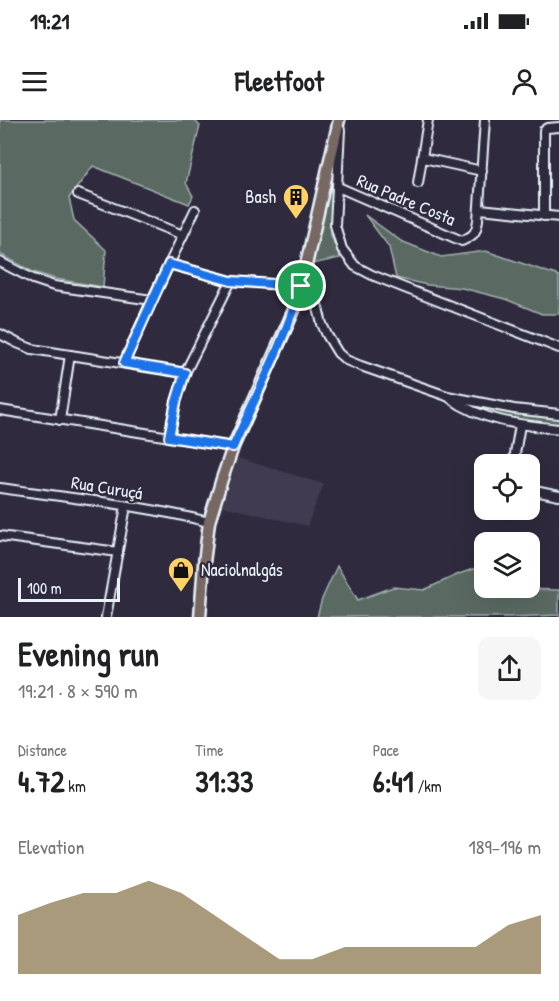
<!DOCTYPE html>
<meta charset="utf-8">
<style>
body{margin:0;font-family:"Patrick Hand",sans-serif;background:#f6f6f6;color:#202124;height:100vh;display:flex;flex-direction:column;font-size:22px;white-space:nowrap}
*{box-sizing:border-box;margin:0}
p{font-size:20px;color:#757577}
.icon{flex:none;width:33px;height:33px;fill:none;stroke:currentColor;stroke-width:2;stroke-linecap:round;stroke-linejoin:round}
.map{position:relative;height:497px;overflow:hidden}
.panel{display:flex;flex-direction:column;background:#fff;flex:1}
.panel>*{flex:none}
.tools{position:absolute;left:474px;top:334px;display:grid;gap:12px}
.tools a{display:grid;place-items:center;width:66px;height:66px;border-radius:12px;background:#fff;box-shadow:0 6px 24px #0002;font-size:30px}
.scale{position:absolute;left:18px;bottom:15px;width:102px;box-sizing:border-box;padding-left:6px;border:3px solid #e8f1f8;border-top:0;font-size:16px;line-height:21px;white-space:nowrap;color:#e8f1f8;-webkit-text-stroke:4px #2f2a3d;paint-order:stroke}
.pin{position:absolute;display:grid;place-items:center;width:51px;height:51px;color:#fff;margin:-26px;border:3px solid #fff;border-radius:50%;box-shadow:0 2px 6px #0007}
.round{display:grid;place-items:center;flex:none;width:63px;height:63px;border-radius:12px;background:#f6f6f6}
.summary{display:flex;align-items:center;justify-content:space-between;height:102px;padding:0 18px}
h1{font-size:33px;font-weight:700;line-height:45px}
.figures{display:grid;grid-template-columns:repeat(3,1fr);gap:9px;height:102px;padding:6px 18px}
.figures div{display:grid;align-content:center}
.figures b{font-size:30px;font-weight:700}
.figures small{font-size:16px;font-weight:400}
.figures p{font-size:16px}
.chart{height:168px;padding:12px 18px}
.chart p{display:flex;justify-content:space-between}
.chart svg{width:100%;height:108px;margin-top:6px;fill:#847042;opacity:.7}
.status{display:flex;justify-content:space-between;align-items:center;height:42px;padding:0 30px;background:#fff;direction:ltr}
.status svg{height:16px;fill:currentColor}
header{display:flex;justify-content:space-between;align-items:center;height:78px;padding:0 18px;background:#fff;font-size:27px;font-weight:700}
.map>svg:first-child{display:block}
</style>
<div class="status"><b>19:21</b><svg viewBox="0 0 49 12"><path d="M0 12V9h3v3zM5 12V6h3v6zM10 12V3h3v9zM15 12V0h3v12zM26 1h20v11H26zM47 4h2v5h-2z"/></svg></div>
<header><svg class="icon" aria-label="menu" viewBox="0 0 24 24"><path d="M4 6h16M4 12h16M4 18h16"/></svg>Fleetfoot<svg class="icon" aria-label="person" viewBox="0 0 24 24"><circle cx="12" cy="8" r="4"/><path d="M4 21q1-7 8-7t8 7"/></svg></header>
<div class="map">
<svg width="559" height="497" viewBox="0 0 559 497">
<rect width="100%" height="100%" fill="#2f2a3d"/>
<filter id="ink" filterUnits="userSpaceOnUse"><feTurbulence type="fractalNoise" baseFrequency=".0167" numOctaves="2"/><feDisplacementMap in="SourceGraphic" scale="12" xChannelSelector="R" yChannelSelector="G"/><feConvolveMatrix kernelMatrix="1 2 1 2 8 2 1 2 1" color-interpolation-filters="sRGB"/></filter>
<g filter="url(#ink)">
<!-- built -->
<path fill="#3f3b51" d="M238,338L324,364L307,406L222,386Z"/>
<!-- green -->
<g fill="#5a6b64" stroke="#a1aeae" stroke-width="1.5">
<path d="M0,0H194L200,6L186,63L193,76L189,84L93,46L69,78L74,100L106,130L103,167L56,159L33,152L0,134Z"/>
<path d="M335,36L330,107L331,115L340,138L312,144Z"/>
<path d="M365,95L401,121L441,137L486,131L559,156V194H542L505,179L462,168L427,165L396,158L389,127Z"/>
<path d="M464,283L507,291L559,297V306L524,302L493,295Z"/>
<path d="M484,439V468L559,470V495L510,497H317L322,479L337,446L358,480L393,467L424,470L459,454L476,448Z"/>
</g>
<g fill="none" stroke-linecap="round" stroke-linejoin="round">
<!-- minor casing -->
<g stroke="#e8f1f8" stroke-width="12">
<g id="minor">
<path d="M340,10L335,105L342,129L355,146L372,155L402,167L559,228"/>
<path d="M423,38L482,51"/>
<path d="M418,63L428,0"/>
<path d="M338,67L462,121C474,115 476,114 478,100L485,0"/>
<path d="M78,74L183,115"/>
<path d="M480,89L559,97"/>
<path d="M544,96V10L547,8L559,7"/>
<path d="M0,142L33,159L54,166L152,180"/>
<path d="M169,144L231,161L308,167L311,169L315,176L322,204L327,215L338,233L346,240L361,246L447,276L514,289L559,294"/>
<path d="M0,214L17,223L32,229L185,253"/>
<path d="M124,243L152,180L195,90"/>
<path d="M450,278C481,301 521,305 559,309"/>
<path d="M0,290L233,327"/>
<path d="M60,300L70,235"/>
<path d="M169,317L176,282L185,253L231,161"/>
<path d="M513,345L520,305"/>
<path d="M0,368C70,378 141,385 209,402"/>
<path d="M530,370L559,376"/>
<path d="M505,391V390"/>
<path d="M0,416L118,432"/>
<path d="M106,497L126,386"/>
</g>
</g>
<!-- major casing -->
<g stroke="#e8f1f8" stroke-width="15">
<path id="major" d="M200,497L204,443L209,402L222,359L233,327L294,190L306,145L339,0"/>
</g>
<!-- minor -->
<use href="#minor" stroke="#2f2a3d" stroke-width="8"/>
<!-- major -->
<use href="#major" stroke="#776864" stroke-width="10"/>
</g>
</g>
<g fill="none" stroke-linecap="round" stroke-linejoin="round" filter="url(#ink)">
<!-- route casing -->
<g stroke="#fff" stroke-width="12">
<path id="route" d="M169,144L231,161L301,166C284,222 257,274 233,327L169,317L176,282L185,253L124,243Z"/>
</g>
<!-- route -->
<use href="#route" stroke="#1a73e8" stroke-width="8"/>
</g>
<!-- icons -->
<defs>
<g id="building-pin" transform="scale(1.35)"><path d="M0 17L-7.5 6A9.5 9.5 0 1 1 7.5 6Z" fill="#ffd166" stroke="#2f2a3d"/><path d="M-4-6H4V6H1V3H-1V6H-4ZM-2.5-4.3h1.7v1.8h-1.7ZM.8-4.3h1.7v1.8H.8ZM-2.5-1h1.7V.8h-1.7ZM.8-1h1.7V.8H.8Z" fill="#111"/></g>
<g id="shop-pin" transform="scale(1.35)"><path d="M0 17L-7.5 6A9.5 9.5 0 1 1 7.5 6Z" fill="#ffd166" stroke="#2f2a3d"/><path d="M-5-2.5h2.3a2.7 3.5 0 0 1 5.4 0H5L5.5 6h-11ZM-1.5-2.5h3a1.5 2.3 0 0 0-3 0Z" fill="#111"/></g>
</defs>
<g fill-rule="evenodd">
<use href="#building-pin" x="296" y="77"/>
<use href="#shop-pin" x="181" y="450"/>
</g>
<g text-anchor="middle" stroke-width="4.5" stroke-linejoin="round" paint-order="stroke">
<!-- poi labels -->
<g font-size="18" fill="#e8f1f8" stroke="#2f2a3d" text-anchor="end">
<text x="276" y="83">Bash</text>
<text x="201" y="456" text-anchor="start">Naciolnalgás</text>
</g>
<!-- street labels -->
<g font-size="18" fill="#e8f1f8" stroke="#2f2a3d">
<text transform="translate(406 80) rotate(23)" y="6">Rua Padre Costa</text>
<text transform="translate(107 368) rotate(9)" y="6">Rua Curuçá</text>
</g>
</g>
</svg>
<div class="tools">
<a><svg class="icon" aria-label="locate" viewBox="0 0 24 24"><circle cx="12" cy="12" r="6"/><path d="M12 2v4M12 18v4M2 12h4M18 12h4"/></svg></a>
<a><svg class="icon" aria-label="layers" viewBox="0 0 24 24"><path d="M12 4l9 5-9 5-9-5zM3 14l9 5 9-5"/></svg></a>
</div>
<div class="scale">100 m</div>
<div class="pin" style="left:301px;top:166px;background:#1e9e55"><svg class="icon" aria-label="arrive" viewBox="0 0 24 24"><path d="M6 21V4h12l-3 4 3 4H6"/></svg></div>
</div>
<section class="panel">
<div class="summary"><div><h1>Evening run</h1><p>19:21 · 8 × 590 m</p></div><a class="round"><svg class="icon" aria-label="share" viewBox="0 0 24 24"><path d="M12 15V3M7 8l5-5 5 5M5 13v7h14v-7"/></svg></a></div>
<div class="figures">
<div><p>Distance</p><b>4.72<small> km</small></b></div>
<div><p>Time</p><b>31:33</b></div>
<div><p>Pace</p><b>6:41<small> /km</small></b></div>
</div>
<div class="chart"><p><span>Elevation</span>189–196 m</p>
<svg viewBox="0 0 160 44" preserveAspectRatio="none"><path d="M0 44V20L10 15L20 11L30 11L40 6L50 11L60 20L70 29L80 38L90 38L100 33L110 33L120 33L130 33L140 33L150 24L160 20V44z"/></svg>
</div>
</section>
